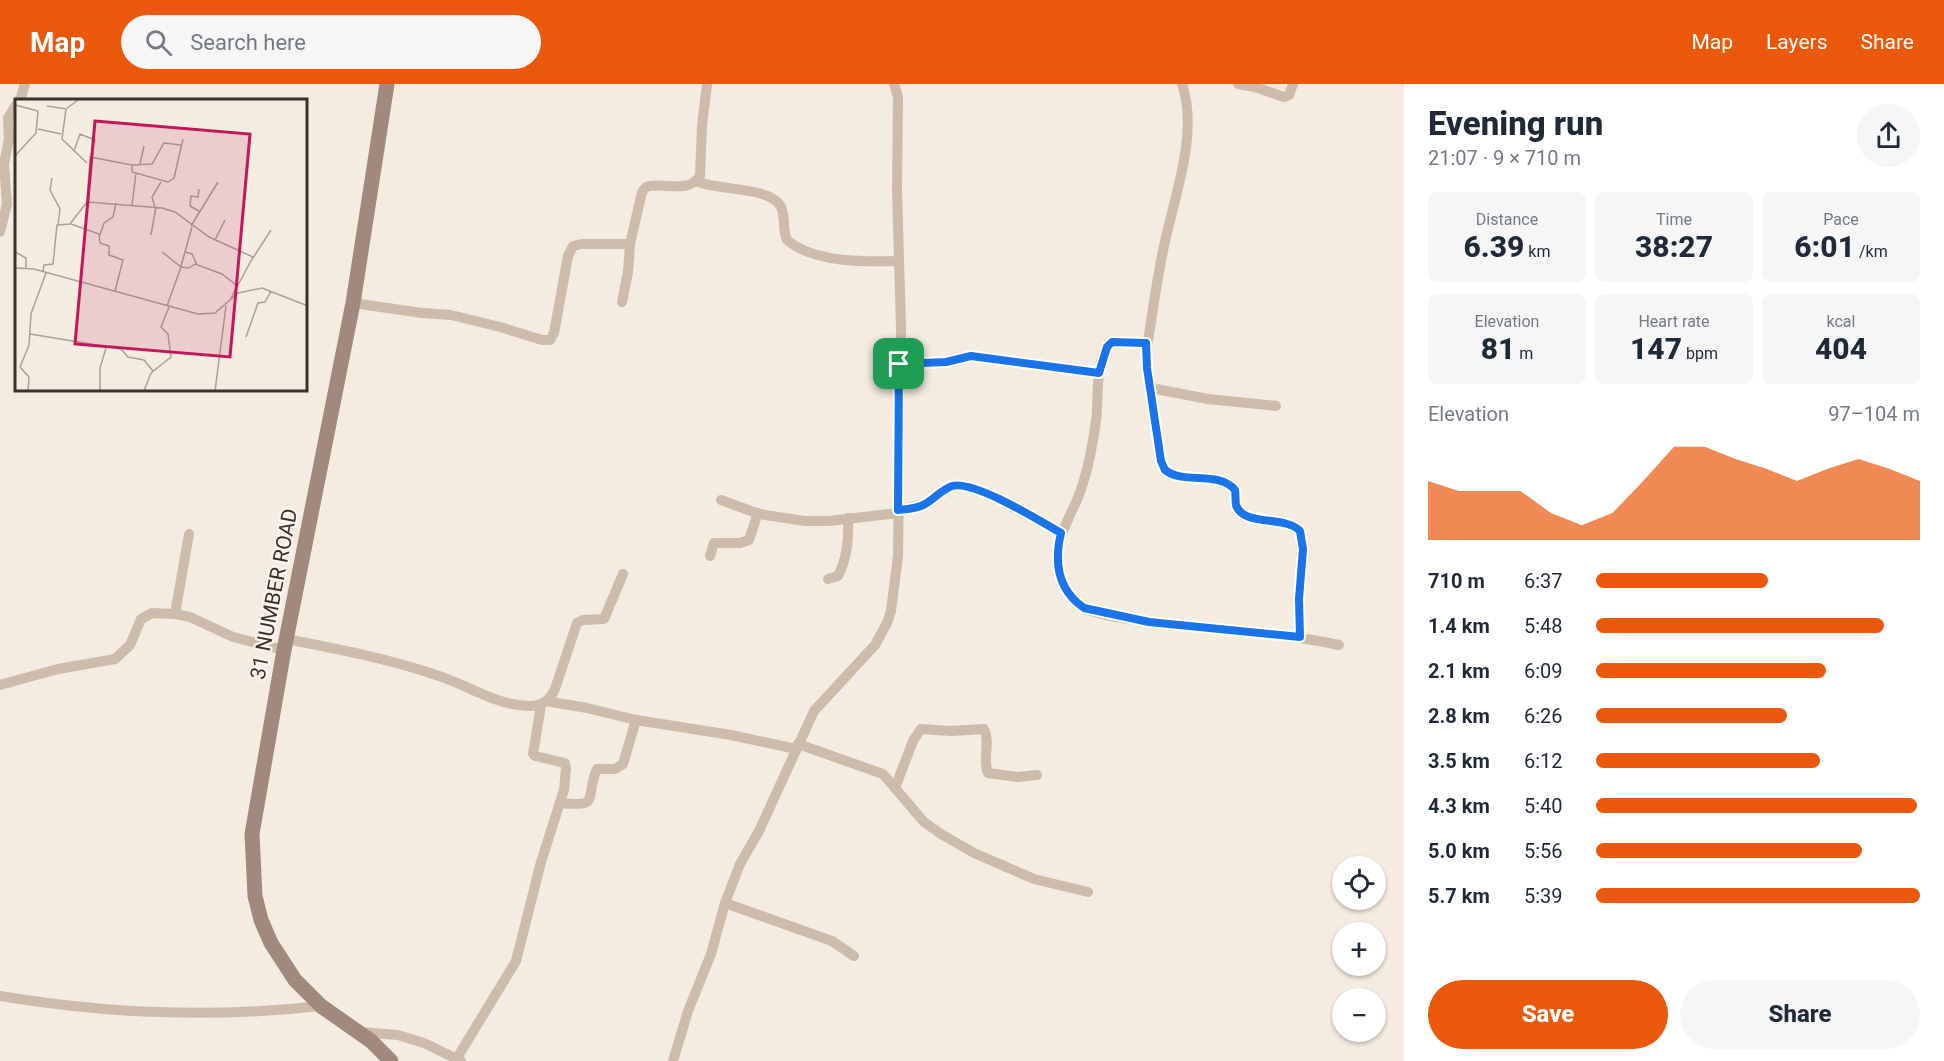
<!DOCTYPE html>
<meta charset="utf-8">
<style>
body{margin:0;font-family:Roboto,sans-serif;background:#f6f6f7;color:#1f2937;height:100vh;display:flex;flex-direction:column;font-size:22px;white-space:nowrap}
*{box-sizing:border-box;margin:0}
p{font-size:20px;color:#747a83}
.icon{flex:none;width:33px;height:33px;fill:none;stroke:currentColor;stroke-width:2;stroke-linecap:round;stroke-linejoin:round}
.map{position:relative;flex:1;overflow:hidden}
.panel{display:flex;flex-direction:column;background:#fff;width:540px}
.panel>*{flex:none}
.fabs{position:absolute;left:1332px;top:772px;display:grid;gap:12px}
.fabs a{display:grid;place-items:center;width:54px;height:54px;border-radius:50%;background:#fff;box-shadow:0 2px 4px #0004;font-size:30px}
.pin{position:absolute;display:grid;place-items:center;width:51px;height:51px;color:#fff;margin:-26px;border-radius:12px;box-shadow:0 3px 9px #0006}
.round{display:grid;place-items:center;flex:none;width:63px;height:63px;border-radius:32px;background:#f6f6f7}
.headline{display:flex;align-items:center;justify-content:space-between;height:102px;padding:0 24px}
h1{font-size:33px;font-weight:800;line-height:45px}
.metrics{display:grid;grid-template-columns:repeat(3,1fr);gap:9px;height:102px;padding:6px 24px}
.metrics div{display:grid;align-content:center;border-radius:9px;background:#f6f6f7;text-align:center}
.metrics b{font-size:30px;font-weight:800}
.metrics small{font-size:16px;font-weight:400}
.metrics p{font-size:16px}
.chart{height:168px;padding:12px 24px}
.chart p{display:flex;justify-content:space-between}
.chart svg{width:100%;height:108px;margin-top:6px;fill:#ea580c;opacity:.7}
.action{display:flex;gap:12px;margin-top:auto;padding:12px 24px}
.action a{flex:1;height:69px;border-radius:36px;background:#ea580c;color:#fff;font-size:24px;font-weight:800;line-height:69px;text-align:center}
.action a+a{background:#f6f6f7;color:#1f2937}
ul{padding:0 24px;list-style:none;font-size:20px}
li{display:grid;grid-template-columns:96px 72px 1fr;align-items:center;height:45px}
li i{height:15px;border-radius:8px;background:#ea580c}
header{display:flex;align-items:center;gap:36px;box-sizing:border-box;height:84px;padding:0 30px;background:#ea580c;color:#fff}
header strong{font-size:28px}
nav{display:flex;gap:33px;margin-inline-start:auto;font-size:21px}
.search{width:420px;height:54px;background:#f6f6f7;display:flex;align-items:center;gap:15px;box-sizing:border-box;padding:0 21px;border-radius:33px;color:#747a83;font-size:22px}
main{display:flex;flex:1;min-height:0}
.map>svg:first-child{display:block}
</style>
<header>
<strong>Map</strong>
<div class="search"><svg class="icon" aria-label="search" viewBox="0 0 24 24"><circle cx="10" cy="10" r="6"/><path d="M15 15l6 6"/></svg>Search here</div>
<nav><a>Map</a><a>Layers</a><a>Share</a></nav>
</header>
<main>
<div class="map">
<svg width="1404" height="977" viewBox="0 0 1404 977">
<rect width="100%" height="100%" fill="#f4ebe1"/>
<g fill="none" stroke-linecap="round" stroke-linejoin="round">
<!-- minor -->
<g stroke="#cdbbac" stroke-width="10">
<path d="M1182,0C1199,50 1174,113 1164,162C1157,194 1153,226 1148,257L1144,259L1112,258C1094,271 1099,316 1096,337C1094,350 1092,364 1089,377C1086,390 1082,404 1077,416C1068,436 1057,454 1058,476C1058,494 1066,513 1082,523C1099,532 1125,534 1144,537C1209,547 1275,547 1339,561"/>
<path d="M1238,0L1255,3L1284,13L1289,11L1293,0"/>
<path d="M20,16L25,0"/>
<path d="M696,97C716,107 771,102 781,123C786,134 782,146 787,156C814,179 866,178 899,177"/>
<path d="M0,148L7,120L4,80L9,55L8,34L16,21"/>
<path d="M622,218L628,188L630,160"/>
<path d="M353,219L422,229L451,231L500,243L542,256H550L554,249L568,172L573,162L581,160H630L642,108L646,103C663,97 687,111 700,92L702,42L707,0"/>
<path d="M1146,259L1147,284L1161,377L1165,385C1184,401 1218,386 1235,406C1236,411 1235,416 1236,421C1243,443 1285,431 1300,447L1303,464L1299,515L1300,553"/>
<path d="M899,280L946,278L971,272L1099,289"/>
<path d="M1151,304L1208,315L1276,322"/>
<path d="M721,416L759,430L805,437H829L898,429"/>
<path d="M898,426L925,420L946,405L959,401L984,408L1061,449"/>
<path d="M710,472L714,459H740L749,456L758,429"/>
<path d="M828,495L838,492C847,475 849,454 848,434"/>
<path d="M175,530L189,450"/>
<path d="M286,555C338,565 390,575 439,592C470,602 497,622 530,622C543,622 550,616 555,605L577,539L583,536L604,535L623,490"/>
<path d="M0,601L58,585L115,575L130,561L141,535L152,529L175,530L190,533L233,553L284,566"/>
<path d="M546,617L587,624L636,636L731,651L796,665"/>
<path d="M798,660L883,690L924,738L941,750L974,769L1034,795L1088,808"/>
<path d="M895,704L913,657L921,645L951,647L984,645C991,658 982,675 988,689L1018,693L1037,691"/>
<path d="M560,719C602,723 584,715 597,685H615L623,680L636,636"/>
<path d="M725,819L832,857L854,872"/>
<path d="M0,912C107,930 213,934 321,922"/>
<path d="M360,948L398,951L424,959L461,977"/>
<path d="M457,974L516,877L541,778L564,706L566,685L565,679L535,672L533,670L541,621"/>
<path d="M673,977L688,927L711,870L725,819L740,780L759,747L814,627L875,561L887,539L891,527L898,472L901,243L897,107L898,13L894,0"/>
</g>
<!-- secondary -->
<path stroke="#a18a7d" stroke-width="15" d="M387,0L353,219L284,566L252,750L255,812L261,836L271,859L295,896L321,922L371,957L391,977"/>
</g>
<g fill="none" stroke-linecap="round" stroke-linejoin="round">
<!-- route casing -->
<g stroke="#fff" stroke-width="12">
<path id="route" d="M1112,258L1146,259L1147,284L1161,377L1165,386C1184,401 1218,386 1235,406C1236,411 1235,416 1236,421C1243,443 1285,431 1300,447L1303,465L1299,515L1300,553L1149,538L1084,524C1058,506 1054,478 1061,449C1040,437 974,396 952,402C941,406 934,415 925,420C917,425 907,425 898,426L899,280L946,278L971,272L1099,289L1107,263Z"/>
</g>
<!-- route -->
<use href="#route" stroke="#1a73e8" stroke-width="8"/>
</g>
<g text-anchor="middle" stroke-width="4.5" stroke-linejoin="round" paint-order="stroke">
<!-- street labels -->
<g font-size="21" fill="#3b302b" stroke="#fbf5ee">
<text transform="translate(274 510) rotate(-79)" y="7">31 NUMBER ROAD</text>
</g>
</g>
<!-- overview -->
<g transform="translate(15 15)">
<rect width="292" height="292" fill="#f4ebe1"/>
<path fill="none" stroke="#aaa098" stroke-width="1.5" d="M0,6L23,12L21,34L0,57M32,7L51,10L63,1M51,10L47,40L72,64M23,30L46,35M59,52L65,35L80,41L76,57M125,65L129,47M117,66L137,65L149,44L166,46M37,79L35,91L45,110L43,126M184,90L183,98L176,97L175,107L184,112M72,103L75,58L117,66V73L153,83L159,79L168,40M117,106L121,74M140,108L137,98L146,83M56,125L84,135L85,144L94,147V156L108,161L100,192M176,127L203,83M85,136L89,124L98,118L101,104M136,136L141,108M200,141L210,121M0,153L11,159V169M147,153L166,168L152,207M170,153L177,155L182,166M238,159L256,131M166,167L177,128M166,168L174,169L180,165L207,175L221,186M0,169L19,170L183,215L200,214L223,194L247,189L293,207M28,173L29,166L38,165L42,126L55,125L72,103L147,109L160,113L194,138L238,158L216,199M15,235L106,250L113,258L129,261L138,272M231,238L243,204L250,203L256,192M13,292L14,278L5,268L14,246L16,215L31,174M85,292V269L91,249M129,292L136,274L156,258L153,235L146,228L154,208M200,292L211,207"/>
<path fill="#c2185b" fill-opacity="0.15" stroke="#c2185b" stroke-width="3" d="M80,22L235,35L215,258L60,245Z"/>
<rect width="292" height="292" fill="none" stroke="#3b302b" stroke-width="3"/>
</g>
</svg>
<div class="fabs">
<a><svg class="icon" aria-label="locate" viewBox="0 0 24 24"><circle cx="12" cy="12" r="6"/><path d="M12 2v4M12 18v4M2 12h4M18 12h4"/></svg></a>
<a>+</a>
<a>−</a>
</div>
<div class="pin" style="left:899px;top:280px;background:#1e9e55"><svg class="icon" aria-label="arrive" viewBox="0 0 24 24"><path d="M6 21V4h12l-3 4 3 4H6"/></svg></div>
</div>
<section class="panel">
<div class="headline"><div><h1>Evening run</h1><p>21:07 · 9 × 710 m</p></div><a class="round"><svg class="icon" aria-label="share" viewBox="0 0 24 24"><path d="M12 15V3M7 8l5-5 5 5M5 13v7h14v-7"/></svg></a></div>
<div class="metrics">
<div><p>Distance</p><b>6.39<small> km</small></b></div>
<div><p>Time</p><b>38:27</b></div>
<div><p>Pace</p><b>6:01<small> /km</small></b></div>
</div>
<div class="metrics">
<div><p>Elevation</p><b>81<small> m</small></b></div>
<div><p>Heart rate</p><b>147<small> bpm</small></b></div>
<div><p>kcal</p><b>404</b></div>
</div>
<div class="chart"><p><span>Elevation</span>97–104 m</p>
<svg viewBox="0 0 160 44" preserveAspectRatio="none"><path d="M0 44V20L10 24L20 24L30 24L40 33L50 38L60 33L70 20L80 6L90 6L100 11L110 15L120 20L130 15L140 11L150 15L160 20V44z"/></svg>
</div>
<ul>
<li><b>710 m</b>6:37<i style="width:53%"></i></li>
<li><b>1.4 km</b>5:48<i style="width:89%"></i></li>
<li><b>2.1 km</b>6:09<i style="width:71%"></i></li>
<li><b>2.8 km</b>6:26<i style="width:59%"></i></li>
<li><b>3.5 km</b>6:12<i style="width:69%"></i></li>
<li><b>4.3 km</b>5:40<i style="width:99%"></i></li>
<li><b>5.0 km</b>5:56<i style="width:82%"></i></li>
<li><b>5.7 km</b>5:39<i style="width:100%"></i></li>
</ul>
<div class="action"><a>Save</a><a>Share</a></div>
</section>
</main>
